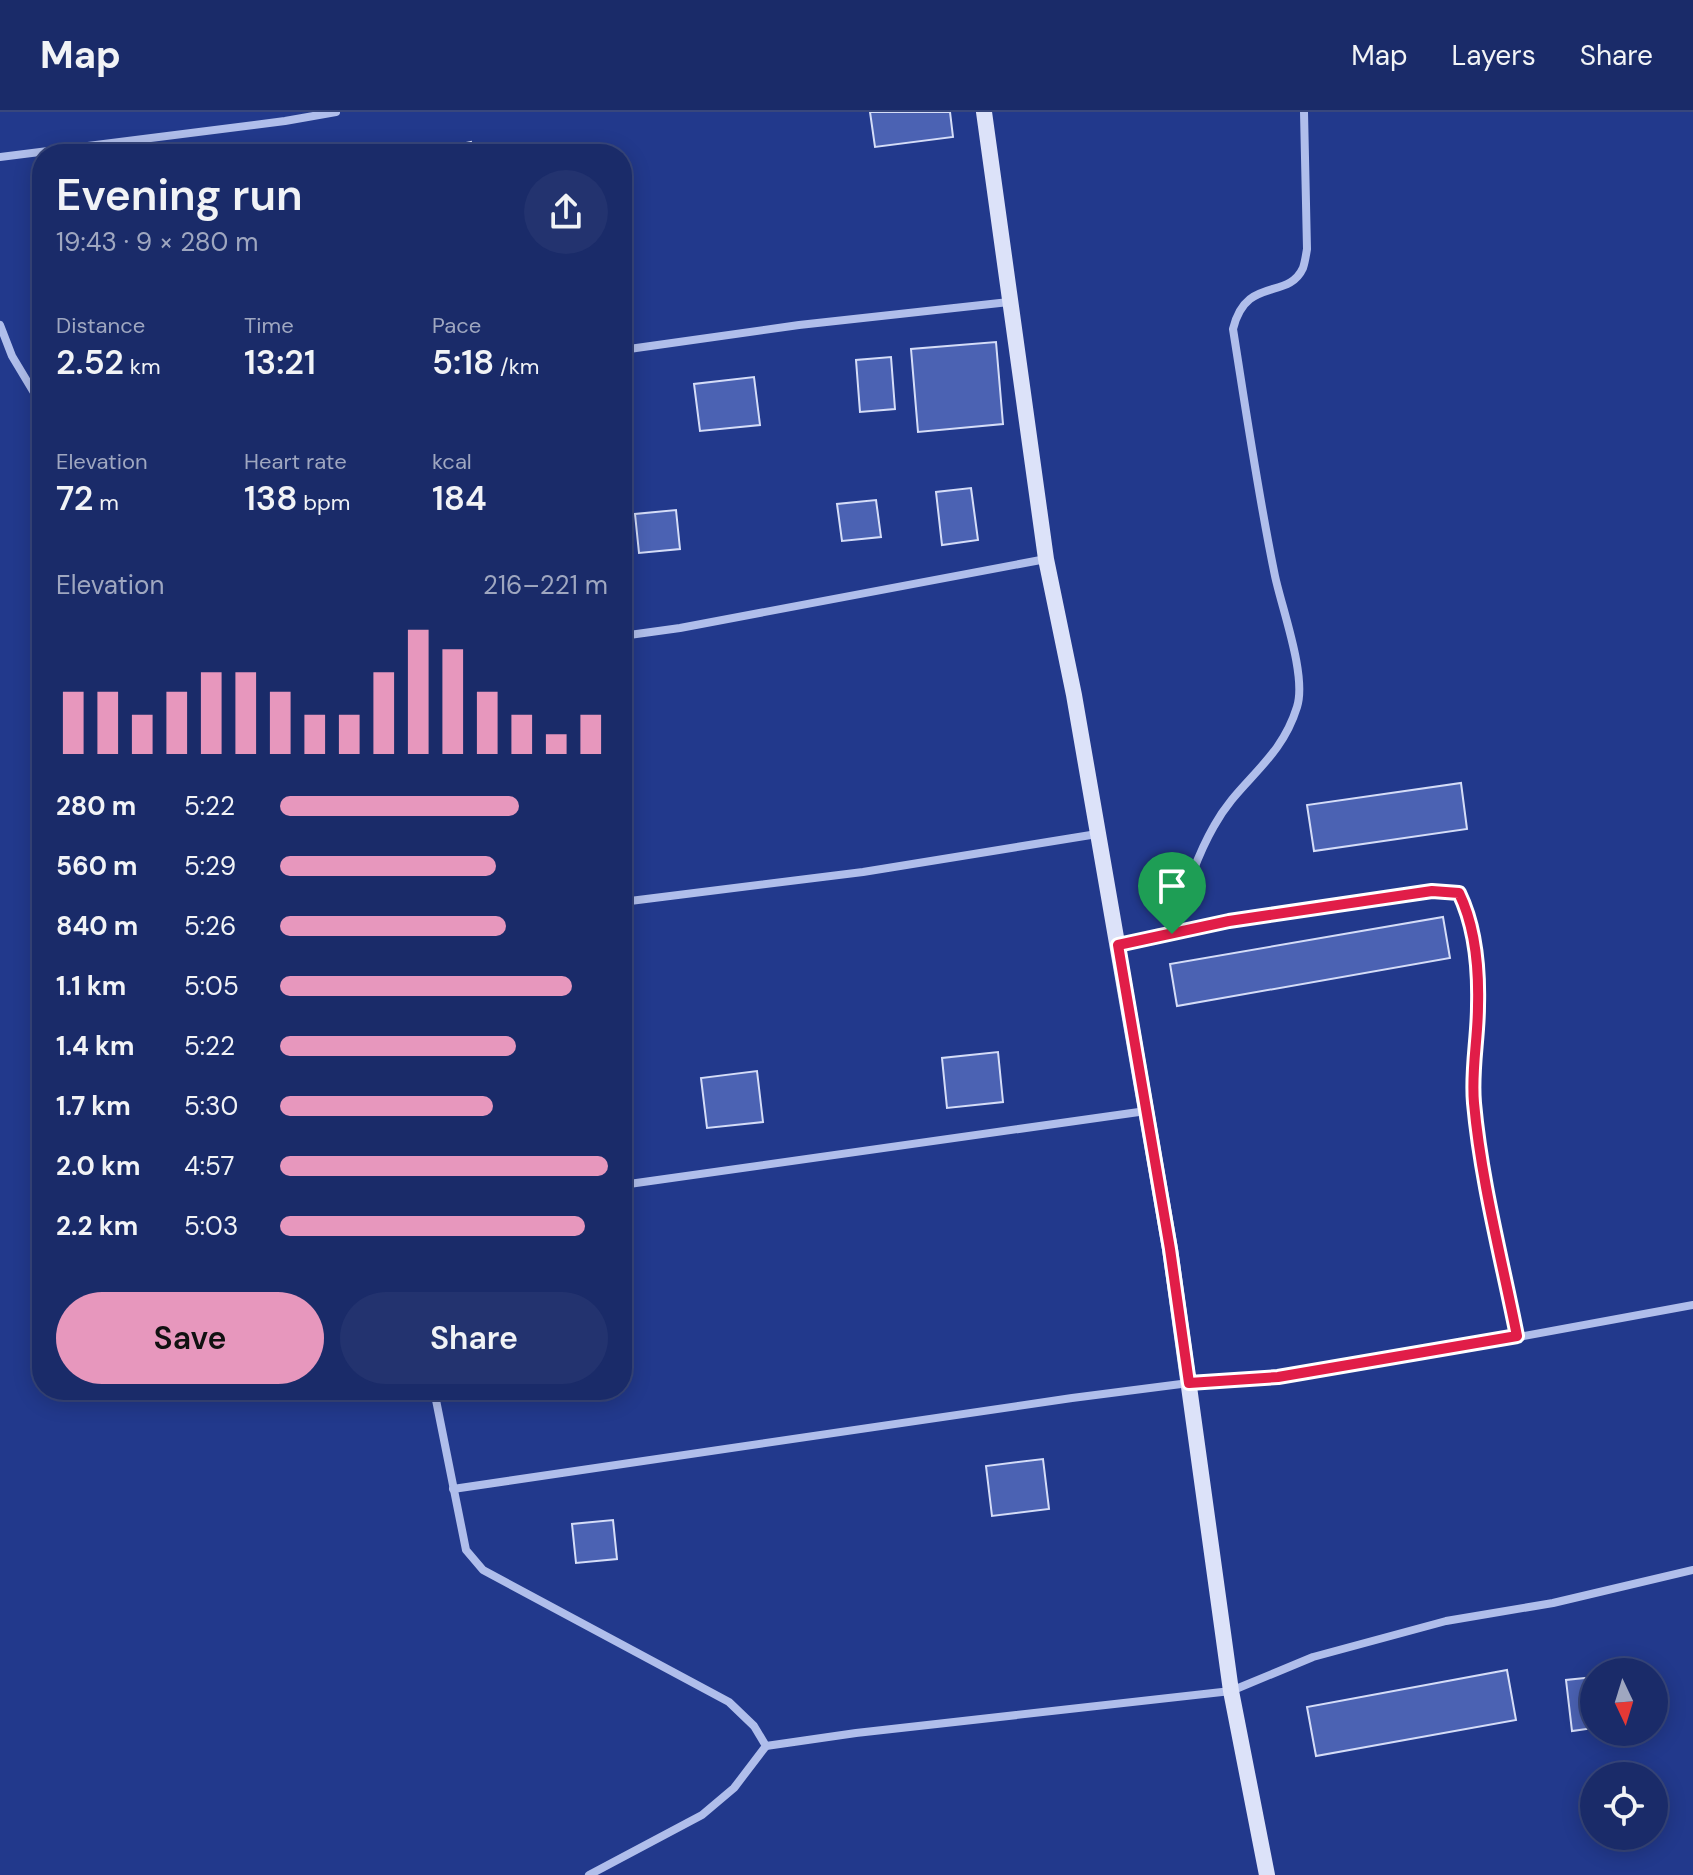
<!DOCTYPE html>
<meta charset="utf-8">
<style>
body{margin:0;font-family:"DM Sans",sans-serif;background:#23336f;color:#f1f3f6;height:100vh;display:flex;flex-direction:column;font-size:30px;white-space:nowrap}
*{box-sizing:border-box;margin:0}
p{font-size:26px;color:#9fa7c0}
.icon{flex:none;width:44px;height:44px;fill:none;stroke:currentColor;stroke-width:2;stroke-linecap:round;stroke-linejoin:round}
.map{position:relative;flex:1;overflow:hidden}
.side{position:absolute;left:32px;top:32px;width:600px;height:1256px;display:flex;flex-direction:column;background:#1a2b69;border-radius:32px;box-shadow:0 4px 20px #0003,0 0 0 2px #38477d}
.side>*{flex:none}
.needle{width:52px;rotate:176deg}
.tools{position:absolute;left:1580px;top:1546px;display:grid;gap:16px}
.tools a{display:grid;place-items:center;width:88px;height:88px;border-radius:50%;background:#1a2b69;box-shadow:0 4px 20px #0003,0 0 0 2px #38477d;font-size:40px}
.pin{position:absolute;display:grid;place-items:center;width:68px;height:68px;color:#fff;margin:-82px -34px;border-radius:50% 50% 50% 0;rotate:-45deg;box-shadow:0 0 8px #0007}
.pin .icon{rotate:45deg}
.round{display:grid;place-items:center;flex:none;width:84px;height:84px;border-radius:42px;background:#23336f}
.overview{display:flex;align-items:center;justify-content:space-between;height:136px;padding:0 24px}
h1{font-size:44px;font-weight:600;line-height:60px}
.figures{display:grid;grid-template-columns:repeat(3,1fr);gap:12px;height:136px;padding:8px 24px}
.figures div{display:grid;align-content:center}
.figures b{font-size:34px;font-weight:600}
.figures small{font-size:22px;font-weight:400}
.figures p{font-size:22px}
.chart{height:224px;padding:16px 24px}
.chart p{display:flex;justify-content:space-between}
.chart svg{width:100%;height:144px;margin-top:8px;stroke:#e797bd;stroke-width:6}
.action{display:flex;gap:16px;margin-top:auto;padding:16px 24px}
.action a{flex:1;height:92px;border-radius:48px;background:#e797bd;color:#111;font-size:32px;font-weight:600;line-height:92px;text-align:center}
.action a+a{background:#23336f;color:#f1f3f6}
ul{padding:0 24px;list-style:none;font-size:26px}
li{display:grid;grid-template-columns:128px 96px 1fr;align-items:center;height:60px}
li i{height:20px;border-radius:10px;background:#e797bd}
header{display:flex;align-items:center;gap:48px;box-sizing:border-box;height:112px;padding:0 40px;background:#1a2b69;border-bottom:2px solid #38477d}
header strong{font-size:38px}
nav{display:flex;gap:44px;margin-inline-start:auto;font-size:28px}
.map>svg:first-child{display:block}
</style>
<header>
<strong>Map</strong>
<nav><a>Map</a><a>Layers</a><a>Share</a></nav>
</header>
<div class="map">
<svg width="1693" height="1763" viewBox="0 0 1693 1763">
<rect width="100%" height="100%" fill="#22398c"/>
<!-- building -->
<g fill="#4b62b3" stroke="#d5ddf8" stroke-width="2">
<path d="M870,0H950L953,25L875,35Z"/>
<path d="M471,30L473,42H418V41Z"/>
<path d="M37,132H42V167L39,168Z"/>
<path d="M996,230L1003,312L918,320L911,237Z"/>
<path d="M891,245L895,297L860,300L856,248Z"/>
<path d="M754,265L760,313L700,319L694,272Z"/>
<path d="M971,376L978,428L942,433L936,380Z"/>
<path d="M876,388L881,425L842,429L837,392Z"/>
<path d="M676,398L680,437L639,441L635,402Z"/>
<path d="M1461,671L1467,717L1314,739L1307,693Z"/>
<path d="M1443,805L1450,846L1177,894L1170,852Z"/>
<path d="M998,940L1003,990L947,996L942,946Z"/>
<path d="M757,959L763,1010L707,1016L701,966Z"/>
<path d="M1043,1347L1049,1397L992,1404L986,1354Z"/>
<path d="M613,1408L617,1447L576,1451L572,1412Z"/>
<path d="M1507,1558L1516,1608L1316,1644L1307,1595Z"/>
<path d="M1594,1565V1616L1572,1619L1566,1568Z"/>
</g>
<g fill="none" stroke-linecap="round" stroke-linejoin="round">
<!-- street -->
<g stroke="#b0beeb" stroke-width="8">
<path d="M0,45L285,9L336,0"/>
<path d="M0,213L12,244L42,294"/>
<path d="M622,238L799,213L1009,190"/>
<path d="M622,524L680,516L1046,447"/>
<path d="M622,790L863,760L1097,722"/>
<path d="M1172,822C1184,785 1195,747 1214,714C1239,668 1280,650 1297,595C1307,564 1282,497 1275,464C1258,382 1246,299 1233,217C1246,163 1288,189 1303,156C1305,150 1306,143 1307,137L1304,0"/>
<path d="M1118,833L1229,809L1432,779L1459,781C1475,814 1479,857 1478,894C1478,927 1471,958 1474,991C1481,1069 1502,1148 1517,1224"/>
<path d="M622,1073L1146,999"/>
<path d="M434,1278L466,1438L483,1458L729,1590L754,1614L766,1634L734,1676L702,1703L589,1763"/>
<path d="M453,1377L1072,1286L1189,1271L1278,1265L1420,1243L1693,1193"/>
<path d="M766,1634L856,1621L1231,1579L1313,1545L1446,1509L1553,1491L1693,1458"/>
</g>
<!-- secondary -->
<path stroke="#dce2f9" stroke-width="16" d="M984,0L1046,447L1074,583L1170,1137L1231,1579L1267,1763"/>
</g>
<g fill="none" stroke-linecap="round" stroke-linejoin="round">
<!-- route casing -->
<g stroke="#fff" stroke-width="16">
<path id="route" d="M1432,779L1459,781C1475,814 1479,857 1478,894C1478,927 1471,958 1474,991C1481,1069 1502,1148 1517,1224L1278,1265L1189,1271L1170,1137L1118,833L1229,809Z"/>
</g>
<!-- route -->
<use href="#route" stroke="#e11d48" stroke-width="10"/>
</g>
</svg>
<div class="tools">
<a><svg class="needle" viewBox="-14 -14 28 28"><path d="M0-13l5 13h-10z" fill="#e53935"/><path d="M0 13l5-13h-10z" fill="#9fa7c0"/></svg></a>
<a><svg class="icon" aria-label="locate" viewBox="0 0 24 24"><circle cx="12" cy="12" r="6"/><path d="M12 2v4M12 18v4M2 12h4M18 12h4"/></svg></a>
</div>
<div class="pin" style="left:1172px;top:822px;background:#1e9e55"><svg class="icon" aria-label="arrive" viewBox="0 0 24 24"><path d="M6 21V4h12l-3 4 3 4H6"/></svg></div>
<section class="side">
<div class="overview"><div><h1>Evening run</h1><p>19:43 · 9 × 280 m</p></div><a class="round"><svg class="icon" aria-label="share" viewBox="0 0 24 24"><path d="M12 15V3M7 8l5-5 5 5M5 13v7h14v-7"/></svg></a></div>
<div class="figures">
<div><p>Distance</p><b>2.52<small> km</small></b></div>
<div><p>Time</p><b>13:21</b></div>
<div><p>Pace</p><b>5:18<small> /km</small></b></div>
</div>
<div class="figures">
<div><p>Elevation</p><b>72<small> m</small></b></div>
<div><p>Heart rate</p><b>138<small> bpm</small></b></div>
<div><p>kcal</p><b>184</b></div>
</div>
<div class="chart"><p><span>Elevation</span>216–221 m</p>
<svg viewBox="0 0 160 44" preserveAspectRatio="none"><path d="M5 44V25M15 44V25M25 44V32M35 44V25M45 44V19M55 44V19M65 44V25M75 44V32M85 44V32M95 44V19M105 44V6M115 44V12M125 44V25M135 44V32M145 44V38M155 44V32"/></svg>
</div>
<ul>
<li><b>280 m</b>5:22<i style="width:73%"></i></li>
<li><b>560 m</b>5:29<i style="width:66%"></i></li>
<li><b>840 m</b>5:26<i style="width:69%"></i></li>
<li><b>1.1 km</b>5:05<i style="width:89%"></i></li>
<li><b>1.4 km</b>5:22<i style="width:72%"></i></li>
<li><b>1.7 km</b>5:30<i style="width:65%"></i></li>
<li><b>2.0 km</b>4:57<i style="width:100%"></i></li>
<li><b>2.2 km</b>5:03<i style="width:93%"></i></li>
</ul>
<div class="action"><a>Save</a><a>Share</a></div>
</section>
</div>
